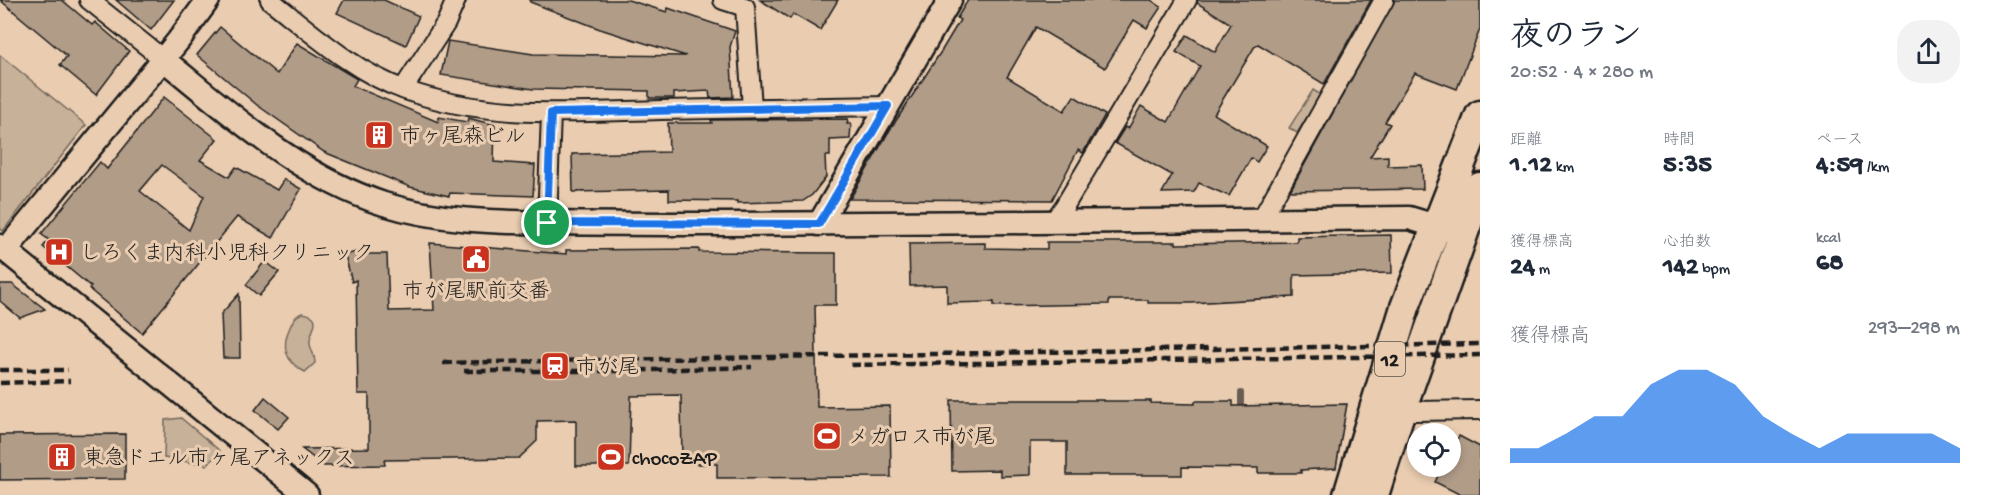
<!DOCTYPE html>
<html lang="ja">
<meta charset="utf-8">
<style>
body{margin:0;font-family:"Gochi Hand","Klee One",sans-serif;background:#f2f2f3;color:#1f2937;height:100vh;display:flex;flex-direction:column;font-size:22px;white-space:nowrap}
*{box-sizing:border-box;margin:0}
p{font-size:20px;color:#747a83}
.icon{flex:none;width:33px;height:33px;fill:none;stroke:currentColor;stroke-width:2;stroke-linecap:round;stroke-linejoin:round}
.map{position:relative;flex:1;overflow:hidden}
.drawer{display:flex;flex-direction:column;background:#fff;width:510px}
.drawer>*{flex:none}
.buttons{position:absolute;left:1407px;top:423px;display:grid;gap:12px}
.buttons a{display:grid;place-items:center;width:54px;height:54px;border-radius:50%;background:#fff;box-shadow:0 3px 9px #0003;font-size:30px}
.pin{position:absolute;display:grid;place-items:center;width:51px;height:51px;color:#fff;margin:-26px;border:3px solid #fff;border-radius:50%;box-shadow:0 2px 6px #0007}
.round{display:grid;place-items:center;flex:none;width:63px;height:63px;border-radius:24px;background:#f2f2f3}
.head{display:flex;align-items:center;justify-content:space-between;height:102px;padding:0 30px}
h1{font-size:33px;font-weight:800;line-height:45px}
.stats{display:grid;grid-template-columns:repeat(3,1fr);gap:9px;height:102px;padding:6px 30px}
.stats div{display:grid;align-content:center}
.stats b{font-size:26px;font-weight:800}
.stats small{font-size:16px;font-weight:400}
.stats p{font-size:16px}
.chart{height:168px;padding:12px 30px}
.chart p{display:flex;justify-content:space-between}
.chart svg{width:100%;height:108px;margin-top:6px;fill:#1a73e8;opacity:.7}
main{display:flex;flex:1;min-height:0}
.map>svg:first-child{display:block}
</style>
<main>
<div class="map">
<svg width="1480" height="495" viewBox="0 0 1480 495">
<rect width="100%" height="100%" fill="#eacdb1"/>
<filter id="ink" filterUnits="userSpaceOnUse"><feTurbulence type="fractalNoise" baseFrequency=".0167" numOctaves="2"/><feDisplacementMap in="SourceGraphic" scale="12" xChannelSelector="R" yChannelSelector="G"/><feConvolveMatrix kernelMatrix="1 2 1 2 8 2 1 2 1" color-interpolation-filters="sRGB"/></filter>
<g filter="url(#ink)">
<!-- green -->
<g fill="#c8b199" stroke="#72665a" stroke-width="1.5">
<path d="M0,55L86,125L3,231L0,228Z"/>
<path d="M1313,90L1321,95L1297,133L1289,128Z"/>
<path d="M302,313C327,316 308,331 310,344C311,351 315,354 315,363L305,372C285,362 281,346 290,327C293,320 295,316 302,313Z"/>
<path d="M181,418L220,451L207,465L164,458L165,420Z"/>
</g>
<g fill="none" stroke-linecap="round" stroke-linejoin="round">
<!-- stream -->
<path stroke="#685d53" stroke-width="6" d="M1241,393V413"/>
</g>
<!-- building -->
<g fill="#b19c88" stroke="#1c1c1c" stroke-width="1.5" fill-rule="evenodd">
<path d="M0,0H62L92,25L95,22L129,51L96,95L60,65L67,56Z"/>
<path d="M116,0H174L151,30Z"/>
<path d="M344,0H384L419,16L406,45L337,13Z"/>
<path d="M530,0H628L667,12L668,8L735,31L730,47L733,97L710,98L709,91L674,93V98H649V91L533,89L441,75L448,41L533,54L686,56L600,29L530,2Z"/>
<path d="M760,0H838L820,30L793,14L790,19Z"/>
<path d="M968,0H1151L1161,7L1147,28L1134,20L1105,68L1036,27L1007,77L1064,111L1074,96L1105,115L1083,153L1078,150L1052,200L850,199L888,133L942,50L960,20L957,18Z"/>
<path d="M1198,0H1371L1324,84L1258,44L1255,46L1214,114L1267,146L1257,162L1251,158L1229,196L1199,183L1194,192L1162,193L1172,175L1115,143L1125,127L1128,129L1141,106L1168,122L1200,66L1176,52L1187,35L1215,52L1231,24L1197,3Z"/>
<path d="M1395,0H1480V29L1457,89L1415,73L1385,122L1390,124L1370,157L1388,156V166L1422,165L1423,189L1290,191Z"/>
<path d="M220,27L277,74L297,43L357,79L353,86L438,122L439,117L467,122L468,118L495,125L494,162L535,165L533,196L450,193L449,196L410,187L324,152L257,105L197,55Z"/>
<path d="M164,97L217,139L200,160L229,177L236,167L277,190L284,179L301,189L273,238L237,217L142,333L89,289L91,287L43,247L49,240L41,234L100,162L107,169ZM162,165L204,196L189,230L140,191Z"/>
<path d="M848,119L847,124H851L850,139L830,140V156H825L826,177L812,195L803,201L737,203V201L669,200V190L573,192L572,154L669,152L668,123H712L711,120Z"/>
<path d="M1391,235L1392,273L1294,275V297L1191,303H1148V300H1109V304L994,306V302L947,303V285L910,286L909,244L985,243V248L1047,249V242H1176V244L1297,242V237Z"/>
<path d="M430,243L566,254V250L699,249V252L836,253V305H815L817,407L890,406L891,477L717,478V464H682L681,395L631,396L629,466H576V420L537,421V441L519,458L384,460L385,465L324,466L302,449L369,448V394H358L356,280L352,282L345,255L364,250L365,254H387L389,311L434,310Z"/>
<path d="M265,261L279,272L259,296L246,285Z"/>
<path d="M0,284H12L45,309L20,318L0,301Z"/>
<path d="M239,294L240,358H223L221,314Z"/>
<path d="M265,397L289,417L278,429L255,410Z"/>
<path d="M951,400H1103V401H1151V403L1195,404V401H1233V406L1347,404L1336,468L1301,470V473H1258V468L1182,467V475H1067V442H1030V475L1000,476V470L952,471Z"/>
<path d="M125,434V479L0,480V435Z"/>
<path d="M1459,436L1480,447V495H1461L1435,482L1443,466H1450V452Z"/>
</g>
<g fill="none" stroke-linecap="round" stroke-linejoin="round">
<!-- minor casing -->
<g stroke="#1c1c1c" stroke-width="22">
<g id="minor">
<path d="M89,0L163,59"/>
<path d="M270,0C312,33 354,72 405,90C488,120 575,112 661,110C737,108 813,107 888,106"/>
<path d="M723,0L745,7L752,108"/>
<path d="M403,89L446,23L456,0"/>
<path d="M1261,220L1384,0"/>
<path d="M1053,222L1064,207L1187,0"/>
<path d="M547,223L551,113"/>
<path d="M1401,410L1415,411L1480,410"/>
</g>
</g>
<!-- tertiary casing -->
<g stroke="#1c1c1c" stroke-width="27">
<g id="tertiary">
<path d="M163,59C231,114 299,177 384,204C438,221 494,222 551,223C610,224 668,224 726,224C954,224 1181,220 1409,218L1452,231"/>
<path d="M819,224L950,0"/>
<path d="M0,246L307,495"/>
<path d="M6,250L178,41L208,0"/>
</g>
</g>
<!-- primary casing -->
<g stroke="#1c1c1c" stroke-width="33">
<g id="primary">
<path d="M1348,495L1405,307L1480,115"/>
<path d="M1374,495L1401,410L1480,187"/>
</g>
</g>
<!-- minor -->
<use href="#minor" stroke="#eacdb1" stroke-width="18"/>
<!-- tertiary -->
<use href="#tertiary" stroke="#eacdb1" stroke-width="22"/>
<!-- primary -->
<use href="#primary" stroke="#eacdb1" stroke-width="28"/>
<!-- rail -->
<g stroke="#1c1c1c" stroke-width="4.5" stroke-dasharray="9 4.5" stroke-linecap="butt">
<path d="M443,363L1480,344"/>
<path d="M851,365L1480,355"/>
<path d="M0,370H68"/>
<path d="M464,371H615L752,367"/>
<path d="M0,383L70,381"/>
</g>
</g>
</g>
<g fill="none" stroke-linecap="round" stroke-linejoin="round" filter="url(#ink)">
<!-- route casing -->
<g stroke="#fff" stroke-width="12">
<path id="route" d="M888,106L819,224L547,223L551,113Z"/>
</g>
<!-- route -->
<use href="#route" stroke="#1a73e8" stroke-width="8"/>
</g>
<!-- icons -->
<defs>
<g id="building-square" transform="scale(1.5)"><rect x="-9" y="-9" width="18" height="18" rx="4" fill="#c8321e" stroke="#eacdb1"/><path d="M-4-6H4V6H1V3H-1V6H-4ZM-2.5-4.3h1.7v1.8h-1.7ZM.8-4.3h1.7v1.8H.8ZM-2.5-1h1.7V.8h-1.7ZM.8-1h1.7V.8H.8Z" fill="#fff"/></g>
<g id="hospital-square" transform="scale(1.5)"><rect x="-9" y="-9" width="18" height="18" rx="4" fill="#c8321e" stroke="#eacdb1"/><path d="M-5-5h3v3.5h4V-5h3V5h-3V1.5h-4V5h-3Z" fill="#fff"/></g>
<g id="civic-square" transform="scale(1.5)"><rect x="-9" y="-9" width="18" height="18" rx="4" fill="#c8321e" stroke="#eacdb1"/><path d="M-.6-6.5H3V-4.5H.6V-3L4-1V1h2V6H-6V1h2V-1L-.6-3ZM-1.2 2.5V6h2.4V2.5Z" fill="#fff"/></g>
<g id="station-square" transform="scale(1.5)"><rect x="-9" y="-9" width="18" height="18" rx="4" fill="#c8321e" stroke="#eacdb1"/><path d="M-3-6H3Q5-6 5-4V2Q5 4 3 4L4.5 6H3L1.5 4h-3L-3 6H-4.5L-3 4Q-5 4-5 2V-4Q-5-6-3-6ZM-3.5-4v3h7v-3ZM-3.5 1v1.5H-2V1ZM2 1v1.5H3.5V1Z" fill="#fff"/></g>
<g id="stadium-square" transform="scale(1.5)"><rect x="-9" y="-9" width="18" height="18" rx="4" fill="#c8321e" stroke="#eacdb1"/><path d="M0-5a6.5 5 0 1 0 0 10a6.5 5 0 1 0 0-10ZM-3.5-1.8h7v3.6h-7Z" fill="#fff"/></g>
</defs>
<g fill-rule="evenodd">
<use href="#building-square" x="379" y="135"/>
<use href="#hospital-square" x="59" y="252"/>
<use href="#civic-square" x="476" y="259"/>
<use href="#station-square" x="555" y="366"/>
<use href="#stadium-square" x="827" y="436"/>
<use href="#building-square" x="62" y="457"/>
<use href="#stadium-square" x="611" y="457"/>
</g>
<g text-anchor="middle" stroke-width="6" stroke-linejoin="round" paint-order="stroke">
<!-- shield labels -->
<rect fill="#eacdb1" stroke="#5a5149" stroke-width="1.5" x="1375" y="342" width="30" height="34" rx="4.5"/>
<g font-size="20" font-weight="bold" fill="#1c1c1c">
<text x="1390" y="366">12</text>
</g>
<!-- poi labels -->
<g font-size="21" fill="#1c1c1c" stroke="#eacdb1" text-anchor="start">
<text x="400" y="142">市ヶ尾森ビル</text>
<text x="80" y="259">しろくま内科小児科クリニック</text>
<text x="476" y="297" text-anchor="middle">市が尾駅前交番</text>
<text x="576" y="373">市が尾</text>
<text x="848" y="443">メガロス市が尾</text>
<text x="83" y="464">東急ドエル市ヶ尾アネックス</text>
<text x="632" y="464">chocoZAP</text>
</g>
</g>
</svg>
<div class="buttons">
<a><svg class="icon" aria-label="locate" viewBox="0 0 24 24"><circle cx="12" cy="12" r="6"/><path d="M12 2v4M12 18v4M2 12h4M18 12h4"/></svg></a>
</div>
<div class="pin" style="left:547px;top:223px;background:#1e9e55"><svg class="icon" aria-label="arrive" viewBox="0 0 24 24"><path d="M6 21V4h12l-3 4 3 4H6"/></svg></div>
</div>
<section class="drawer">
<div class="head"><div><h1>夜のラン</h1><p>20:52 · 4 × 280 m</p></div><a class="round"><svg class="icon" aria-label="share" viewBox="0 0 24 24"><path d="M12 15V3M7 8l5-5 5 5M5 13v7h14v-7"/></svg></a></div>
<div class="stats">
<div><p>距離</p><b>1.12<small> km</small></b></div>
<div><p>時間</p><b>5:35</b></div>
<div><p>ペース</p><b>4:59<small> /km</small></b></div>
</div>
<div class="stats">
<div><p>獲得標高</p><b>24<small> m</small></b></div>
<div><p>心拍数</p><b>142<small> bpm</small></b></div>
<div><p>kcal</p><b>68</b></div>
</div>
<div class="chart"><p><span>獲得標高</span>293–298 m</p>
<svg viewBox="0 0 160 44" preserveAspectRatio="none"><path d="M0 44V38L10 38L20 32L30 25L40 25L50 12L60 6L70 6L80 12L90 25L100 32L110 38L120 32L130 32L140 32L150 32L160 38V44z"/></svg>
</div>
</section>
</main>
